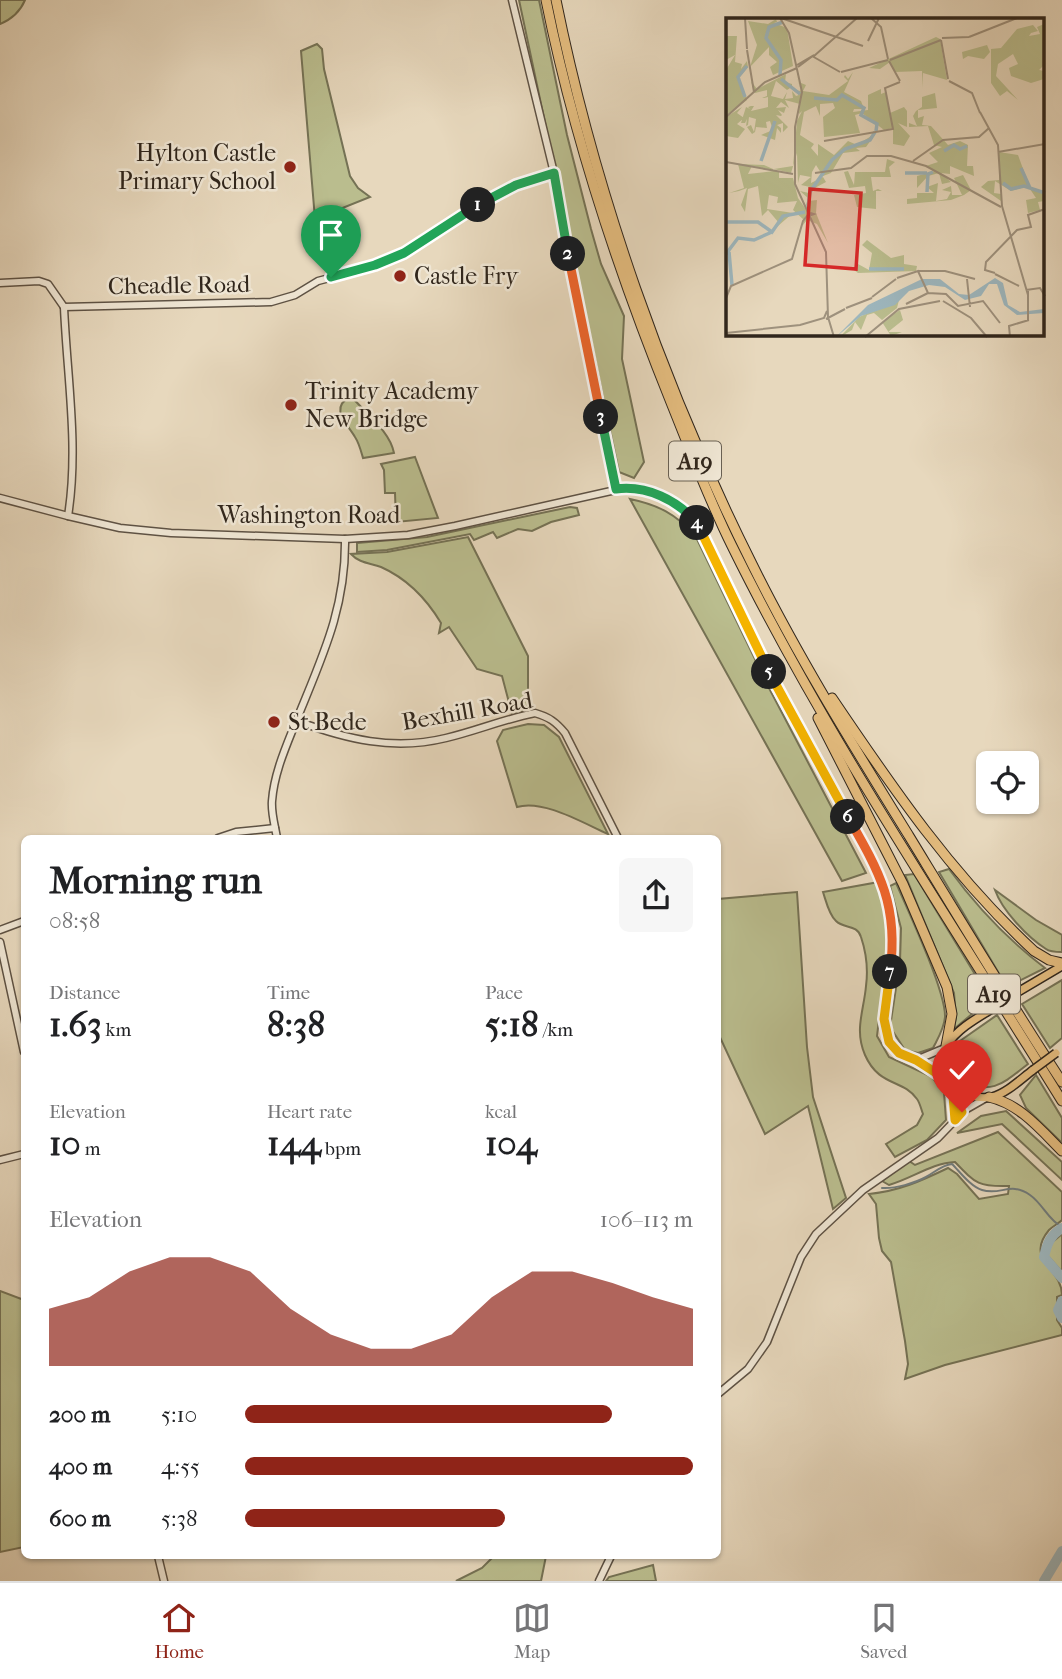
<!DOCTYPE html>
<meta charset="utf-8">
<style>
body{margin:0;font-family:"IM FELL French Canon",serif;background:#f6f6f6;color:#202124;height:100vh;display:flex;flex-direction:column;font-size:26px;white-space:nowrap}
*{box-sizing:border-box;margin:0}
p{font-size:23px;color:#757577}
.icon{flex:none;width:38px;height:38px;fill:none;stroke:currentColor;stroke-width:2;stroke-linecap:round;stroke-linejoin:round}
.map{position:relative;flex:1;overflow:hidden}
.drawer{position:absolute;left:21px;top:835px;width:700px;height:724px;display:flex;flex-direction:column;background:#fff;border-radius:10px;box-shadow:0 2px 5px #0004}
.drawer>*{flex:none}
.controls{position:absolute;left:976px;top:751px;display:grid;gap:14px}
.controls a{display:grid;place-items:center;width:63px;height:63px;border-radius:10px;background:#fff;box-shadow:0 2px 5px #0004;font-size:35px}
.pin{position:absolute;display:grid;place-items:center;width:60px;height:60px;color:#fff;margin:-72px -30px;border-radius:50% 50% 50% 0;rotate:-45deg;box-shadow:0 0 7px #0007}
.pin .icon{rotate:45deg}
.km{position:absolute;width:35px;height:35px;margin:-18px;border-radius:50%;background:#222;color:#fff;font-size:19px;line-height:35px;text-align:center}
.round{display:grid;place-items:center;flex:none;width:74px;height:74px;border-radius:10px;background:#f6f6f6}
.head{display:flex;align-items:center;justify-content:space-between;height:119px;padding:0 28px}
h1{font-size:38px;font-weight:700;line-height:52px}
.stats{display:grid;grid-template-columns:repeat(3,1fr);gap:10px;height:119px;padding:7px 28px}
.stats div{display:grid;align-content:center}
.stats b{font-size:35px;font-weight:700}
.stats small{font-size:19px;font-weight:400}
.stats p{font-size:19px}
.chart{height:196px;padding:14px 28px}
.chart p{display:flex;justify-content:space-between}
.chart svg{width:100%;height:126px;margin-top:7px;fill:#8f2418;opacity:.7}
ul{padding:0 28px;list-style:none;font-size:23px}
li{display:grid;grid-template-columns:112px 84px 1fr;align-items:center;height:52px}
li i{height:18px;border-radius:9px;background:#8f2418}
.tab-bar{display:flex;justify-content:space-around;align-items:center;height:98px;border-top:2px solid #e0e0e0;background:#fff;font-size:19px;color:#757577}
.tab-bar a{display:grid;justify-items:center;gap:4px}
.tab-bar .current{color:#8f2418}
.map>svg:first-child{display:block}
</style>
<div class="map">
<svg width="1062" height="1581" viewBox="0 0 1062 1581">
<rect width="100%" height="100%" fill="#e7d8bd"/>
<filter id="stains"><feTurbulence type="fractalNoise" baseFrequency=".00286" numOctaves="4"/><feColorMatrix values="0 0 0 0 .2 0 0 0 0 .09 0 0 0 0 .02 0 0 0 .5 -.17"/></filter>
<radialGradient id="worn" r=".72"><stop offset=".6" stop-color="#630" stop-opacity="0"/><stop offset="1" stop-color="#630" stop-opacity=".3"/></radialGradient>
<!-- green -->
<g fill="#babd8e" stroke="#757255" stroke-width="2">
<path d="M0,0H25C20,12 12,19 0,24Z"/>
<path d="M519,0H539L567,135L591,229L601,264L624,316L622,359L644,462L634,478L619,472Z"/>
<path d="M317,44L322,49L324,69L350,176L358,188L370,197L315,219L301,51Z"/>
<path d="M351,396C365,413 390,431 394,453L363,458C361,451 359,443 355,437C346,422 329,408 351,396Z"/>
<path d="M415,457L438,518L396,522L395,493H385L384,470L381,464Z"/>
<path d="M630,499C659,505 675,514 695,535L769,688L866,873L842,881Z"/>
<path d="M570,507L577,508L579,515L551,522L532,531L518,529L497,538L493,532L474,540L470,534L387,550L357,552V543L427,537Z"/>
<path d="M468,537L528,656V705L522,712L512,714L502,676L477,669L449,627L439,633L441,623C426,598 408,579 381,567C370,563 359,563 351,554L387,552Z"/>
<path d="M528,724L544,725L559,737L608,834C583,823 543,799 517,807L497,741L503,730Z"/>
<path d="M949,869C976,906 1008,940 1045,968L1007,987L939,872Z"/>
<path d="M914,874L990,999L954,1029L956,1017L954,993L905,875Z"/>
<path d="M879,882L882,893L888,944L877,1036L889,1057L932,1077L944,1093L946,1120L927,1140L895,1157L886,1144L917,1125L923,1114C921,1109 920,1103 917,1099C903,1079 879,1087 865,1055C854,1030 864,1010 866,986C868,971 866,952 861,937C857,924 844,929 836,921C829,915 826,901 823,892Z"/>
<path d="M896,883C908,910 946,992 945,1017C944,1029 938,1038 933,1048L918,1053L905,1050L890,1027L900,962L901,928L890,886Z"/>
<path d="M995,890L1036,920L1062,935V952C1056,952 1050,952 1046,949C1027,937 1002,910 995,890Z"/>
<path d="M797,892L807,1047L813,1097L846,1198L833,1209L808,1106L765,1134L718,1033V899Z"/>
<path d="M1062,980V1038L1050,1048L1022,1004Z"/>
<path d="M997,1015L1028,1064C1001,1085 995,1093 960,1083L952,1068L957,1043Z"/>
<path d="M1036,1075L1062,1118V1143L1026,1108L1020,1095Z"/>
<path d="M1006,1111L1062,1162V1180L1002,1124L957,1133L981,1116Z"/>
<path d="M998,1132L1062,1192V1220C1058,1224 1053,1226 1049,1230C1024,1260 1062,1268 1062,1295L1057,1297V1320L1062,1328V1335L945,1365L905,1379L908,1364L905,1341L891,1262L882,1251L879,1238L876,1204L869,1194C899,1191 921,1181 948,1168L957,1174L979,1199L1008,1194L1009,1186C979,1187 976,1184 955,1162C932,1163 911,1179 889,1185L882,1181L909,1161L915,1165Z"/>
<path d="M1062,1234V1272L1047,1255L1049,1245Z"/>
<path d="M0,1291L24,1300V1547L0,1552Z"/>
<path d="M494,1556H546L541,1581H456L482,1568Z"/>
<path d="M653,1565L656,1581H606L609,1577Z"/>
</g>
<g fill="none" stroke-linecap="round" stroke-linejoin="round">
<!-- stream -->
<path stroke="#717c7d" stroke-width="2" d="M882,1188C895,1189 915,1183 926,1177C935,1172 942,1165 952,1164C960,1172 971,1187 982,1190C1001,1196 1010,1181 1030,1195C1043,1204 1048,1220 1062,1227"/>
<!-- river -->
<g stroke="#9db6bd" stroke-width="10">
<path d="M1062,1228C1050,1235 1047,1244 1044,1257L1062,1278"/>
<path d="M1062,1301L1058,1310L1062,1318"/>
<path d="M1044,1581L1062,1551"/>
</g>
<!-- minor casing -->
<g stroke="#5e5244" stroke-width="9">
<g id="minor">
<path d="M512,0L554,173L587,355L616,489"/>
<path d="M0,283L39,281L48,284L64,307"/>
<path d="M64,307L271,302L295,295L318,281L375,266L404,253L494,195L529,180L554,173"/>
<path d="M64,307C67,377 79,447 68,516"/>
<path d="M0,498L68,516L120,528L171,533L345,539L408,535L455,526L629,487C661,494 685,506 703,534L766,666L862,842L884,886L890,908L893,931L884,1019L887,1037L899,1053L916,1060L946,1079"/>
<path d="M297,721C346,739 393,751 446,738C476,731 504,719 535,713C549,717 556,722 565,733L618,838"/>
<path d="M218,838L236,832L275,828"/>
<path d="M277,838C275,826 271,813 272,801C274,774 285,749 295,724C321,659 346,610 345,539"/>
<path d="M0,930L24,921"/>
<path d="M0,942L24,1052"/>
<path d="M916,1060L945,1048"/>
<path d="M950,1084L954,1101L955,1120"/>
<path d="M0,1160L24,1154"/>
<path d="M718,1394L748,1369L767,1342L801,1257L816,1234L863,1190L938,1138L965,1110L986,1098"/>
<path d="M158,1556L164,1581"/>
<path d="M599,1581L611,1556"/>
</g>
</g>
<!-- major casing -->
<g stroke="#30261c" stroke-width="10">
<g id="major">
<path d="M1018,992L1062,966"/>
<path d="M995,1007C979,1017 958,1028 947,1045C927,1075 963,1103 992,1097C1007,1093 1021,1079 1033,1070"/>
</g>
</g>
<!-- highway casing -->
<g stroke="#30261c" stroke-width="11">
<g id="highway">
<path d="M546,0C574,139 619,274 672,405C691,452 709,500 732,546C827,739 949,918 1062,1101"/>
<path d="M556,0C595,193 664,388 752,564C798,657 854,747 909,836C959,918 1009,1001 1062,1082"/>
<path d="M832,698C894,790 952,875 1034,951L1049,960L1062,963"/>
<path d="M818,718L903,884L947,987L952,1014L946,1046"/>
<path d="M989,1097C1020,1104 1041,1130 1062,1151"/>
</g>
</g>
<!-- minor -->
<use href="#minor" stroke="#efe6d4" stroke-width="6"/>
<!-- major -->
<use href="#major" stroke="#e4bc7e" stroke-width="7"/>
<!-- highway -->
<use href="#highway" stroke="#e4bc7e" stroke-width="9"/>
<!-- major-bridge casing -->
<g stroke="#30261c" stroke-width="10" stroke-linecap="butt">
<g id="major-bridge">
<path d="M995,1007L1018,992"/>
<path d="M1033,1070L1056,1053"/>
</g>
</g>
<!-- major-bridge -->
<use href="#major-bridge" stroke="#e4bc7e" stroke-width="7"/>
</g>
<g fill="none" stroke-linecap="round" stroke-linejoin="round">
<!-- split-1 casing -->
<g stroke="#fff" stroke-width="14">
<path id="split-1" d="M331,277L375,265L404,253L478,205"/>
</g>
<!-- split-2 casing -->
<g stroke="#fff" stroke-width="14">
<path id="split-2" d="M478,205L516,185L554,173L568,254"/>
</g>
<!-- split-3 casing -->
<g stroke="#fff" stroke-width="14">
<path id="split-3" d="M568,254L601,417"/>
</g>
<!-- split-4 casing -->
<g stroke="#fff" stroke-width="14">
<path id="split-4" d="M601,417L616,489C647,485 677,500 697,523"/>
</g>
<!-- split-5 casing -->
<g stroke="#fff" stroke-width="14">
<path id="split-5" d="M697,523L769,672"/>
</g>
<!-- split-6 casing -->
<g stroke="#fff" stroke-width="14">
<path id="split-6" d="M769,672L848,817"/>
</g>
<!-- split-7 casing -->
<g stroke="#fff" stroke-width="14">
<path id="split-7" d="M848,817C880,873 899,906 890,972"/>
</g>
<!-- split-8 casing -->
<g stroke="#fff" stroke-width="14">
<path id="split-8" d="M890,972L884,1019L889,1042L899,1053L916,1060L947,1080L953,1096L955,1120L962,1112"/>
</g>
<!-- split-1 -->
<use href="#split-1" stroke="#22a559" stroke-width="9"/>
<!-- split-2 -->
<use href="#split-2" stroke="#22a559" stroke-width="9"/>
<!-- split-3 -->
<use href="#split-3" stroke="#f0652b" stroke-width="9"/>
<!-- split-4 -->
<use href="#split-4" stroke="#22a559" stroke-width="9"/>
<!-- split-5 -->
<use href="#split-5" stroke="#f5b400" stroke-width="9"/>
<!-- split-6 -->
<use href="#split-6" stroke="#f5b400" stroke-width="9"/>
<!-- split-7 -->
<use href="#split-7" stroke="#f0652b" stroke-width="9"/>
<!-- split-8 -->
<use href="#split-8" stroke="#f5b400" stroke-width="9"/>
</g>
<!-- markers -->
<g fill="#8f2418" stroke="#efe6d4" stroke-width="2.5">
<circle cx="290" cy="167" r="7"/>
<circle cx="400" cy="276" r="7"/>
<circle cx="291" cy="405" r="7"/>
<circle cx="274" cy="722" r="7"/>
</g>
<g text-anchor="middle" stroke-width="5" stroke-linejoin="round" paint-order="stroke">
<!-- shield labels -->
<g fill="#efe6d4" stroke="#696053" stroke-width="2">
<rect x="669" y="441.5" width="52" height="39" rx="5"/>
<rect x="968" y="974.5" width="52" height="39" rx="5"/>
</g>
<g font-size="23" font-weight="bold" fill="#30261c">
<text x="695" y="469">A19</text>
<text x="994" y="1002">A19</text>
</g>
<!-- poi labels -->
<g font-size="24" fill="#30261c" stroke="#efe6d4" text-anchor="start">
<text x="276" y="161" text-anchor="end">Hylton Castle<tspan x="276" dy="28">Primary School</tspan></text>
<text x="414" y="284">Castle Fry</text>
<text x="305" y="399">Trinity Academy<tspan x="305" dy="28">New Bridge</tspan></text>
<text x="288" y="730">St Bede</text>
</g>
<!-- street labels -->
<g font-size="24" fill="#30261c" stroke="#efe6d4">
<text transform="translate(179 285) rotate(-1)" y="8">Cheadle Road</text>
<text x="309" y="523">Washington Road</text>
<text transform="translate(467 711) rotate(-10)" y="8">Bexhill Road</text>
</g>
</g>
<!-- overview -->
<g transform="translate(726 18)">
<rect width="318" height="318" fill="#e7d8bd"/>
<path d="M50,1L51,4L48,5L61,10L67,48L47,57L44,49L51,44L43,37V29L24,49L31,27L22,3L42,6ZM318,6V47L313,52L318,53V61L305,65L285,58L283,50L292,46L287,36L272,46L270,58L292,82L281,73L274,78L265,65V31L275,30L291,11L307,7L312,13L305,15L303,18L314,16L311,9ZM0,18H11L9,44L16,46L15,51L21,43L22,49L13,60L21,82L0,98V52L9,37L0,42ZM210,19L214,21L221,62L197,55V70L196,53L169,54L164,44L154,51L143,50ZM261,27L264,34L258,41L242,38L237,41L236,34ZM127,54L118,74L135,83L138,91H128L127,94L142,92V77L155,71V76L160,74L164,95L178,89L181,93V109L172,105L184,118L178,128L167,126V110L158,112L136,95L129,97L134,115L98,119L97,99L109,90L107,85L94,86V98L90,88L78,94L74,117L88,126L85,130L92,138V126L108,137L122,123L131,127L150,115L140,129L130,130L134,133L117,135L105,155L97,158L90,147L86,154L85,165L97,159L100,164L85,172L82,183L91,182L90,195L102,225L91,206L81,202L77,207L78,202L67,192L71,183L51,185L52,179L43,177L41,191L67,195L45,214L53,205L42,192L36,198L32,168L22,171L19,194L15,187L21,170L13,173L3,175L18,170L12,146L38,147L47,151V152L26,148L22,156L48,153L53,154V160H67L72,180L86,200L80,187L82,180L74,173L83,175L84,169L75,167L85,159L74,157L72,165L71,135L65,155L48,151L67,148L71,103L76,93L73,96L75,65L80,67L77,73L103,77L122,63L118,59L119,57L122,61ZM60,56L59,64L66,66V69L61,72L50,63L45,78L57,81L61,74L59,81L67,80L66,73L70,78L73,77L67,72L75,73L70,56L76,75L74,86L59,82L63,90L55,84L50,90L60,89L58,95L52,92L56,97L55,98L50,97L62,109L57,114V105L51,107L55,110V115L51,110L49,122L35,117L47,112L44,103L40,104L41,110L30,109L29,114L26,116L21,109L25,107L28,114L30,101L23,99L22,107L20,108L21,101L19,105H15L20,89L24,91L22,89L25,88H28L25,93L42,89V79L38,80H36L41,78V72L29,75L28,74L25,63L31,71ZM209,75L211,90L192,92V100L198,98L196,107L205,108L222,127L234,123L242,127L241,148H247L248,158L224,148V156L215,155L225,164L216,166L213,155L202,158L191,170V158L209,153L200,148L212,144L203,135L216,129L208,127L202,108L183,109V105L191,108L187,98L190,93L196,89V79ZM16,89L11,95L18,100L11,106L19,111L12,120L0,118V99ZM273,134L292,137L304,170L318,175V183L312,184L314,192L302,195L300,182L310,180L302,168L285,173L269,163L268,175L275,176V183L255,169L262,163L273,162ZM161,141L169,144L163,149L165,159H145L147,173L152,171L156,173H150V191L131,189L128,177L140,175L139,168L123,170L118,154L122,153L128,167L129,154H159ZM237,157L245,172L238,177L225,182L181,186V181L191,180V175H208L201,169L212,165L210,183L221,181L225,174L216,172L225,168L226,177H236L228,160ZM141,222L165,240L178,237V246L191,248L190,253L132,255L128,252L132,246L143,252L146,235L136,227ZM173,282L171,290L156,302L148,295L141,297L135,312L129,304L126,312L114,319L133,299ZM174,292L177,302L162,314H176L165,318L156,304Z" fill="#babd8e"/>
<path d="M269,260L277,265L282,287L294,294L318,291V295L291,297L278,287L271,266H263L255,278L239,282L219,269L203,267L183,273L169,287L135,298L110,319L142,287L196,261H214L233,276L243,277Z" fill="#9db6bd"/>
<path fill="none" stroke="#9db6bd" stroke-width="3.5" d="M54,57L55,42L40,20L43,9L57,4M55,61L74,76M19,79L12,59L21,48M88,80L111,82L116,77L138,90L135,97L151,106L150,113M218,133L228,127L234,131L241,128M35,143L49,103M295,150L304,170M179,155H201M277,165L285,171L298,168L319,175M201,174L202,156L207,154M82,190L84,174L106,142L119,131L144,122L149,114M0,204H32L46,214L57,198L79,194M3,234L6,267M0,236L12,220L28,222L46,214M143,251H178"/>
<path fill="none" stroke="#9e917d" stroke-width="2" d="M19,0L21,31M54,0L63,15L76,74L69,109V166L100,234L102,299L108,319M55,0L137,28M145,0L155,9L162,41M243,19L291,0M216,20L243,19M215,22L222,61M142,23L153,0M21,32L28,74M86,38L114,54M88,38L131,0M164,42L215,22M163,43L174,63M71,47L88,37L72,49M115,54L162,42M223,63L246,75L254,95M254,94L272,127L276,188M0,99L39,64L71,50M98,123L167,111L159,70L174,64M272,134L319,126M187,143L217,122L253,119L263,110M0,144L67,156M89,155L125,150L141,138H165L200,148L275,189M276,188L302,277M192,253H219L249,261M269,255L259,252L260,244L291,212L305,209L302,197L319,191M269,256L293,268M171,260L192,253L202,275L220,276L232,288L257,283L274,305M241,261L244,289M300,272L314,270L319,278M302,273V302M146,279L170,261M0,280L5,268L66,241L77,203L81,198L85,195L88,196L80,199M217,283L245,300L261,319M180,286L202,275M120,290L146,280M100,301L119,291M0,315L74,307L98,300L101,293M139,319L173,291L214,283M284,319L283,308L303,302"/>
<path fill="#d62828" fill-opacity="0.15" stroke="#d62828" stroke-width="3.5" d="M84,171L135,175L130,251L79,247Z"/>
<rect width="318" height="318" fill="none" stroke="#30261c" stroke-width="3.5"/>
</g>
<rect width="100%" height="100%" filter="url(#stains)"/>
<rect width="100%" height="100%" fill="url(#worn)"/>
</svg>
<div class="controls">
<a><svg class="icon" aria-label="locate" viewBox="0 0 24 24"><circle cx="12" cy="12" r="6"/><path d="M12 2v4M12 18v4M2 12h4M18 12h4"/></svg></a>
</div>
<div class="pin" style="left:331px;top:277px;background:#1e9e55"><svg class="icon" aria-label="arrive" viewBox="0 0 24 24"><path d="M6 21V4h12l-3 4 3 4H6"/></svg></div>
<div class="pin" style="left:962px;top:1112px;background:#d93025"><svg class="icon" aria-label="check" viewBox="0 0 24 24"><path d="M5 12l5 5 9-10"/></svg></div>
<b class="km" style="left:478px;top:205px">1</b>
<b class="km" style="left:568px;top:254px">2</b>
<b class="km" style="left:601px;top:417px">3</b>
<b class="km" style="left:697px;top:523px">4</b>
<b class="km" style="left:769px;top:672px">5</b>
<b class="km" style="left:848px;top:817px">6</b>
<b class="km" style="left:890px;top:972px">7</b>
<section class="drawer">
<div class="head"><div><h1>Morning run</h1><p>08:58</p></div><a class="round"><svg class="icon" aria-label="share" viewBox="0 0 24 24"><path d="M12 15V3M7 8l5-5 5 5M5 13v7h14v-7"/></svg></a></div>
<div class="stats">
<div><p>Distance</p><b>1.63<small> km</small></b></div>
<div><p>Time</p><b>8:38</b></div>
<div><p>Pace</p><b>5:18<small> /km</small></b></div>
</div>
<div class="stats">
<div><p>Elevation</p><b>10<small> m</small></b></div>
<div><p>Heart rate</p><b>144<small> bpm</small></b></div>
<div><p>kcal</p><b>104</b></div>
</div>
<div class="chart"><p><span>Elevation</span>106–113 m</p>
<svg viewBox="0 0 160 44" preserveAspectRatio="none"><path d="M0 44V24L10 20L20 11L30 6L40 6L50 11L60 24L70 33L80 38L90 38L100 33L110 20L120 11L130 11L140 15L150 20L160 24V44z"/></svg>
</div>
<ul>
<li><b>200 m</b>5:10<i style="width:82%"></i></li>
<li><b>400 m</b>4:55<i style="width:100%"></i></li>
<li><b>600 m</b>5:38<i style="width:58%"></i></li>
</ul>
</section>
</div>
<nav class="tab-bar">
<a class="current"><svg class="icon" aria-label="home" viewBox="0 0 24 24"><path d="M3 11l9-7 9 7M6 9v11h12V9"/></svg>Home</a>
<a><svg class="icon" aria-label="map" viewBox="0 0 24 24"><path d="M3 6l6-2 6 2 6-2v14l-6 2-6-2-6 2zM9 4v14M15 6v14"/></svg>Map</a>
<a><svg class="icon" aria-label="saved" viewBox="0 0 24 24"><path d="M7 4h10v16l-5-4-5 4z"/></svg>Saved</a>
</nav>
